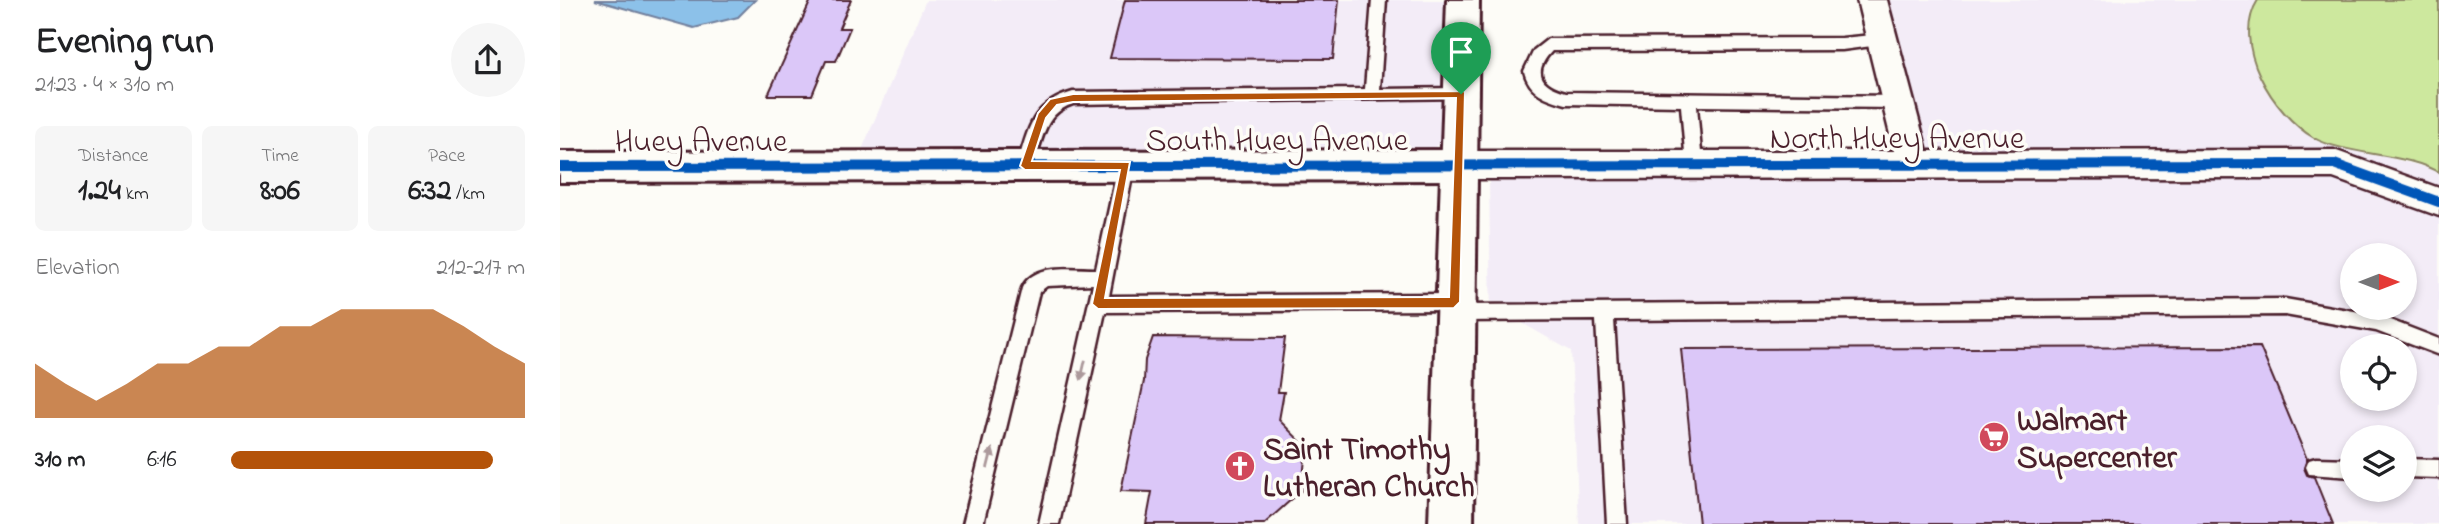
<!DOCTYPE html>
<meta charset="utf-8">
<style>
body{margin:0;font-family:"Indie Flower",sans-serif;background:#f6f6f6;color:#202124;height:100vh;display:flex;flex-direction:column;font-size:26px;white-space:nowrap}
*{box-sizing:border-box;margin:0}
p{font-size:23px;color:#757577}
.icon{flex:none;width:38px;height:38px;fill:none;stroke:currentColor;stroke-width:2;stroke-linecap:round;stroke-linejoin:round}
.map{position:relative;flex:1;overflow:hidden}
.side{display:flex;flex-direction:column;background:#fff;width:560px}
.side>*{flex:none}
.needle{width:46px;rotate:90deg}
.fabs{position:absolute;left:1780px;top:243px;display:grid;gap:14px}
.fabs a{display:grid;place-items:center;width:77px;height:77px;border-radius:50%;background:#fff;box-shadow:0 4px 10px #0003;font-size:35px}
.pin{position:absolute;display:grid;place-items:center;width:60px;height:60px;color:#fff;margin:-72px -30px;border-radius:50% 50% 50% 0;rotate:-45deg;box-shadow:0 0 7px #0007}
.pin .icon{rotate:45deg}
.round{display:grid;place-items:center;flex:none;width:74px;height:74px;border-radius:37px;background:#f6f6f6}
.headline{display:flex;align-items:center;justify-content:space-between;height:119px;padding:0 35px}
h1{font-size:38px;font-weight:700;line-height:52px}
.figures{display:grid;grid-template-columns:repeat(3,1fr);gap:10px;height:119px;padding:7px 35px}
.figures div{display:grid;align-content:center;border-radius:10px;background:#f6f6f6;text-align:center}
.figures b{font-size:30px;font-weight:700}
.figures small{font-size:19px;font-weight:400}
.figures p{font-size:19px}
.chart{height:196px;padding:14px 35px}
.chart p{display:flex;justify-content:space-between}
.chart svg{width:100%;height:126px;margin-top:7px;fill:#b45309;opacity:.7}
ul{padding:0 35px;list-style:none;font-size:23px}
li{display:grid;grid-template-columns:112px 84px 1fr;align-items:center;height:52px}
li i{height:18px;border-radius:9px;background:#b45309}
main{display:flex;flex:1;min-height:0}
.map>svg:first-child{display:block}
</style>
<main>
<section class="side">
<div class="headline"><div><h1>Evening run</h1><p>21:23 · 4 × 310 m</p></div><a class="round"><svg class="icon" aria-label="share" viewBox="0 0 24 24"><path d="M12 15V3M7 8l5-5 5 5M5 13v7h14v-7"/></svg></a></div>
<div class="figures">
<div><p>Distance</p><b>1.24<small> km</small></b></div>
<div><p>Time</p><b>8:06</b></div>
<div><p>Pace</p><b>6:32<small> /km</small></b></div>
</div>
<div class="chart"><p><span>Elevation</span>212–217 m</p>
<svg viewBox="0 0 160 44" preserveAspectRatio="none"><path d="M0 44V25L10 32L20 38L30 32L40 25L50 25L60 19L70 19L80 12L90 12L100 6L110 6L120 6L130 6L140 12L150 19L160 25V44z"/></svg>
</div>
<ul>
<li><b>310 m</b>6:16<i style="width:89%"></i></li>
</ul>
</section>
<div class="map">
<svg width="1879" height="524" viewBox="0 0 1879 524">
<rect width="100%" height="100%" fill="#fdfcf7"/>
<filter id="ink" filterUnits="userSpaceOnUse"><feTurbulence type="fractalNoise" baseFrequency=".0143" numOctaves="2"/><feDisplacementMap in="SourceGraphic" scale="14" xChannelSelector="R" yChannelSelector="G"/><feConvolveMatrix kernelMatrix="1 2 1 2 8 2 1 2 1" color-interpolation-filters="sRGB"/></filter>
<g filter="url(#ink)">
<!-- built -->
<g fill="#f3ecf7" fill-rule="evenodd">
<path d="M366,0H888L884,142L862,153L300,154Z"/>
<path d="M1327,0H1698L1689,15L1755,139L1873,169L1879,173V191L1786,156L1784,152L1758,148L1757,152H1367Z"/>
<path d="M1776,176L1879,214V524H1019L1011,351L962,323H931L929,177ZM1792,256H1844V308H1792ZM1792,346H1844V399H1792ZM1792,438H1844V490H1792Z"/>
</g>
<!-- green -->
<path fill="#cde89e" stroke="#8c8464" stroke-width="2" d="M1698,0H1879V173C1849,153 1784,155 1754,138C1713,114 1670,44 1698,0Z"/>
<!-- water -->
<path fill="#8cc1e9" stroke="#72809d" stroke-width="2" d="M35,0H195L178,17L134,28Z"/>
<!-- building -->
<g fill="#dbc7f8" stroke="#4a1f2b" stroke-width="2">
<path d="M251,0H291L279,28H290L276,61H266L252,95H208Z"/>
<path d="M565,0H779L773,59L550,58Z"/>
<path d="M593,337L725,338L718,392H724L719,420L746,447L742,490L704,524H586L592,492L561,491L584,381L585,360Z"/>
<path d="M1700,347L1747,459L1744,468L1747,475L1754,477L1773,524H1139L1121,349Z"/>
</g>
<g fill="none" stroke-linecap="round" stroke-linejoin="round">
<!-- service casing -->
<g stroke="#4a1f2b" stroke-width="5">
<g id="service">
<path d="M812,0H826L820,89L901,88L907,90L909,94L907,98L513,104C481,114 483,145 471,171H459L457,166C469,128 471,104 513,92L805,89Z"/>
<path d="M1322,34L1330,40L1327,44L1282,50L992,51C972,72 980,85 1006,92L1338,96L1346,102L1338,108L1137,106L1142,164L1134,171L1126,164L1121,106L1006,104C987,99 969,93 964,71L974,50L988,39L1282,38Z"/>
<path d="M566,159L574,166L549,296L894,294L900,296L902,305L1725,299L1817,315L1879,339V355L1816,331L1725,315L1054,320L1067,524H1047L1036,320L894,321L888,319L886,310L545,312L499,524H479L533,284L487,286L479,292L423,524H403L462,288C474,262 513,269 536,269L558,166Z"/>
<path d="M1756,458L1792,459V477L1749,474L1746,467L1749,460Z"/>
<path d="M1844,459L1879,460V478L1844,477Z"/>
</g>
</g>
<!-- minor casing -->
<g stroke="#4a1f2b" stroke-width="5">
<path id="minor" d="M1297,0H1327L1367,151L1774,150L1879,188V216L1773,178L900,179L888,175L883,165L888,155L900,151H1334Z"/>
</g>
<!-- tertiary casing -->
<g stroke="#4a1f2b" stroke-width="6">
<path id="tertiary" d="M900,150L913,154L918,165L913,176L900,180L0,182V152Z"/>
</g>
<!-- secondary casing -->
<g stroke="#4a1f2b" stroke-width="6">
<path id="secondary" d="M887,0H919L913,524H869Z"/>
</g>
<!-- service -->
<use href="#service" fill="#fdfcf7" fill-rule="evenodd"/>
<!-- minor -->
<use href="#minor" fill="#fdfcf7" fill-rule="evenodd"/>
<!-- tertiary -->
<use href="#tertiary" fill="#fdfcf7" fill-rule="evenodd"/>
<!-- secondary -->
<use href="#secondary" fill="#fdfcf7" fill-rule="evenodd"/>
<!-- cycleway casing -->
<g stroke="#fdfcf7" stroke-width="15">
<path id="cycleway" d="M0,167L1774,164L1879,202"/>
</g>
<!-- cycleway -->
<use href="#cycleway" stroke="#0057b8" stroke-width="10"/>
</g>
<!-- one-way arrows -->
<defs><path id="oneway-solid" d="M-6-.8H1V-3.2L6.5 0L1 3.2V.8H-6Z" transform="scale(1.75)"/></defs>
<g fill="#ac999b">
<use href="#oneway-solid" transform="translate(523 370) rotate(103)"/>
<use href="#oneway-solid" transform="translate(430 458) rotate(-76)"/>
</g>
</g>
<!-- route -->
<path fill="#b45309" stroke="#fff" stroke-width="2" fill-rule="evenodd" d="M905,91L900,302L894,308L538,309L532,304L560,170H465L460,166L478,113L490,99L513,94ZM896,98L889,297L545,298L570,162L472,161L486,118L497,105L513,102Z"/>
<!-- icons -->
<defs>
<g id="supermarket-disc" transform="scale(1.575)"><circle r="9.5" fill="#d1495b" stroke="#fdfcf7"/><path d="M-6-5.5h2.5l.6 2H6L4.5 2H-2.5L-4.4-4H-6ZM-1.5 3.2a1.3 1.3 0 1 0 .1 0ZM3 3.2a1.3 1.3 0 1 0 .1 0Z" fill="#fff"/></g>
<g id="church-disc" transform="scale(1.575)"><circle r="9.5" fill="#d1495b" stroke="#fdfcf7"/><path d="M-1.2-6h2.4v3.5h3.3v2.4h-3.3V6h-2.4V-.1h-3.3v-2.4h3.3Z" fill="#fff"/></g>
</defs>
<g fill-rule="evenodd">
<use href="#supermarket-disc" x="1434" y="437"/>
<use href="#church-disc" x="680" y="466"/>
</g>
<g text-anchor="middle" stroke-width="7" stroke-linejoin="round" paint-order="stroke">
<!-- street labels -->
<g font-size="32" fill="#4a1f2b" stroke="#fdfcf7">
<text x="1337" y="148">North Huey Avenue</text>
<text x="717" y="150">South Huey Avenue</text>
<text x="141" y="151">Huey Avenue</text>
</g>
<!-- poi labels -->
<g font-size="32" font-weight="bold" fill="#4a1f2b" stroke="#fdfcf7" text-anchor="start">
<text x="1457" y="430">Walmart<tspan x="1457" dy="37">Supercenter</tspan></text>
<text x="703" y="459">Saint Timothy<tspan x="703" dy="37">Lutheran Church</tspan></text>
</g>
</g>
</svg>
<div class="fabs">
<a><svg class="needle" viewBox="-14 -14 28 28"><path d="M0-13l5 13h-10z" fill="#e53935"/><path d="M0 13l5-13h-10z" fill="#757577"/></svg></a>
<a><svg class="icon" aria-label="locate" viewBox="0 0 24 24"><circle cx="12" cy="12" r="6"/><path d="M12 2v4M12 18v4M2 12h4M18 12h4"/></svg></a>
<a><svg class="icon" aria-label="layers" viewBox="0 0 24 24"><path d="M12 4l9 5-9 5-9-5zM3 14l9 5 9-5"/></svg></a>
</div>
<div class="pin" style="left:901px;top:94px;background:#1e9e55"><svg class="icon" aria-label="arrive" viewBox="0 0 24 24"><path d="M6 21V4h12l-3 4 3 4H6"/></svg></div>
</div>
</main>
